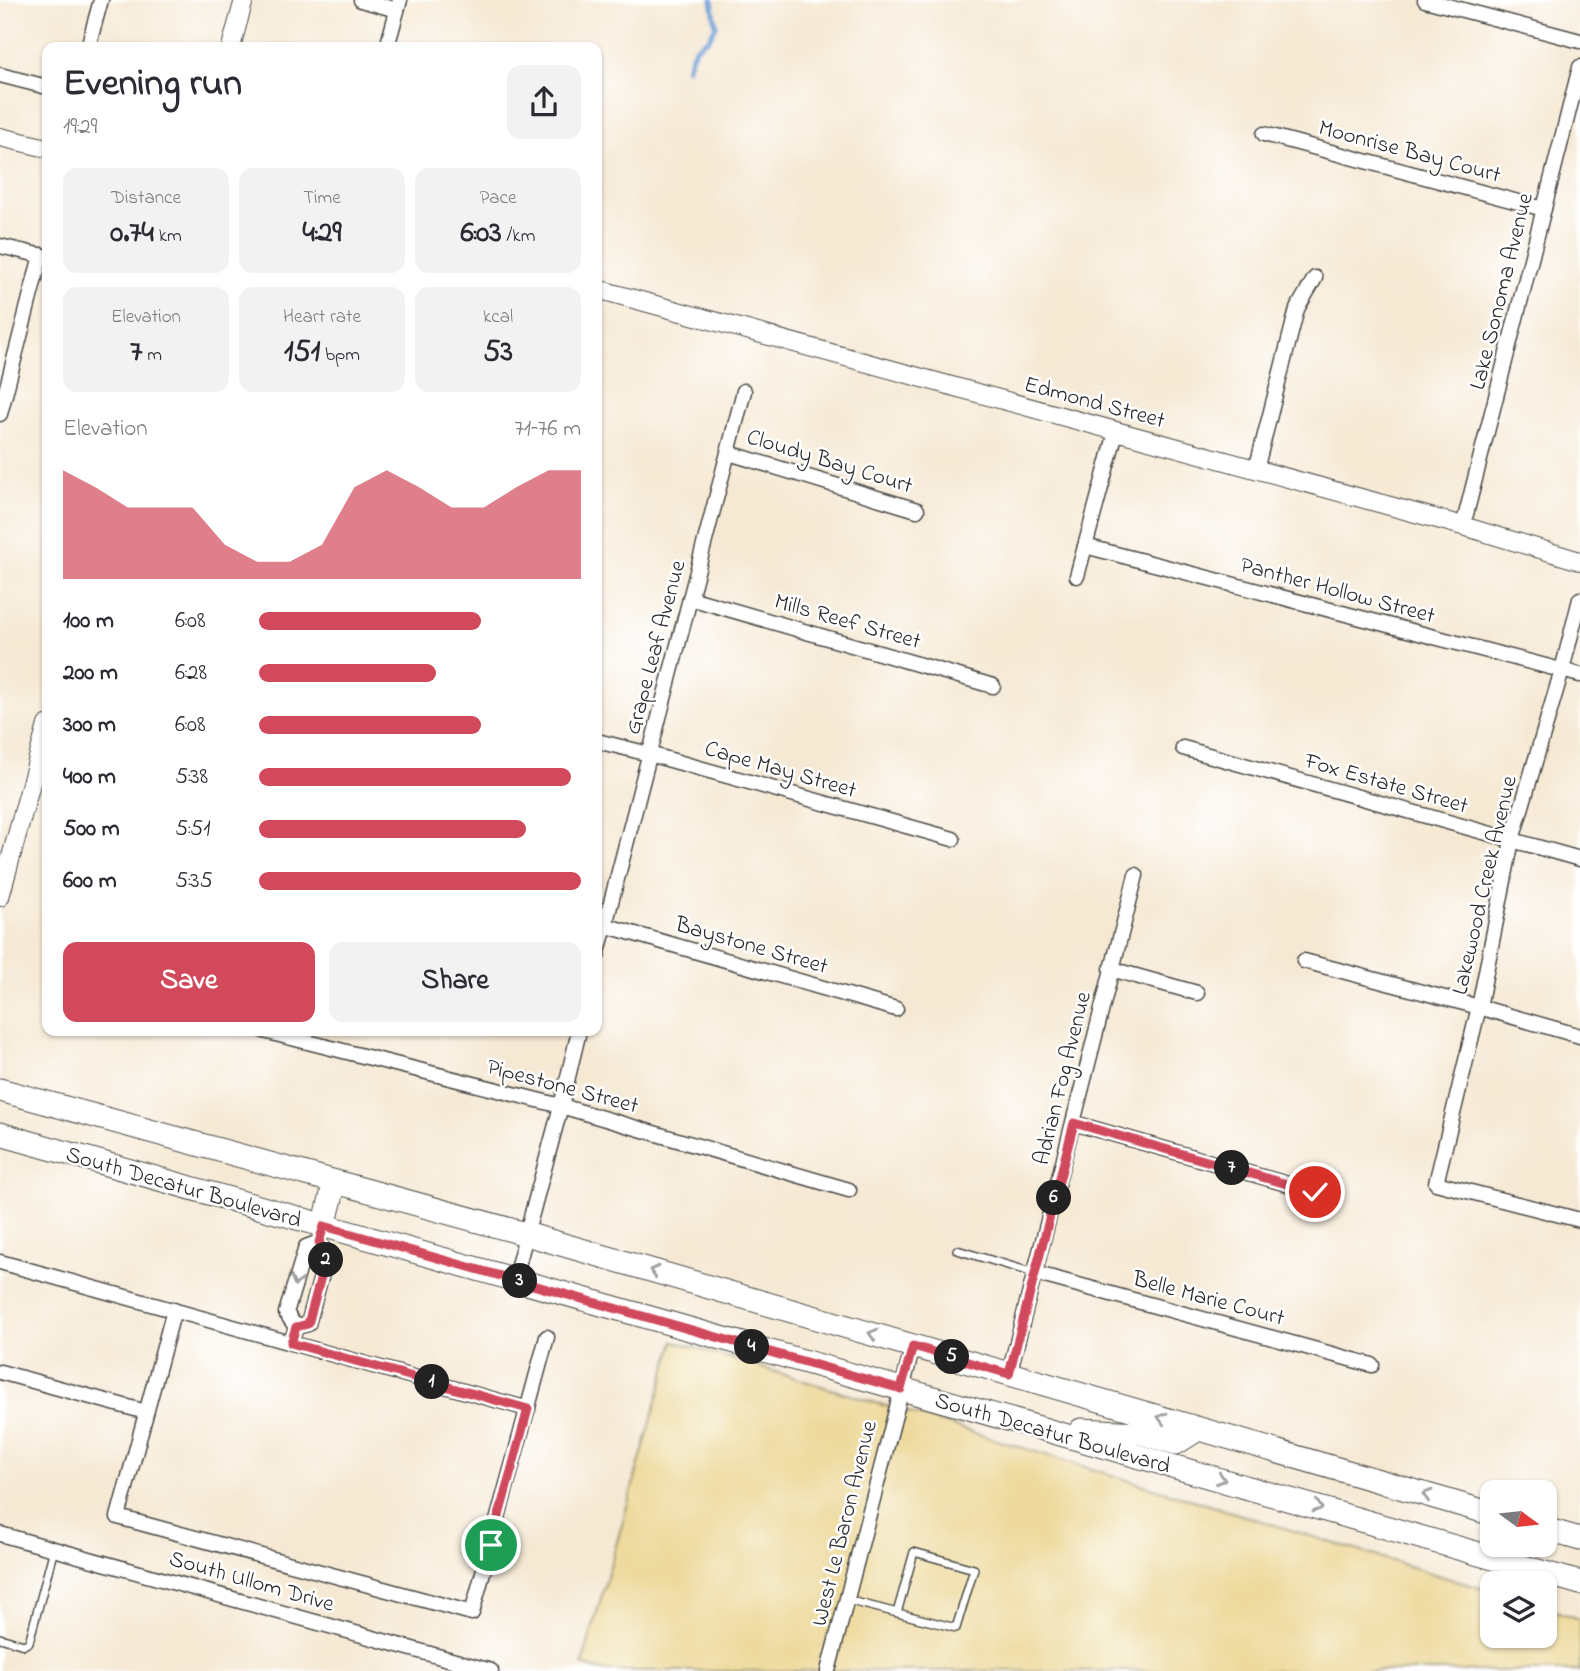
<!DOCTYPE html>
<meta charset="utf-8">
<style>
body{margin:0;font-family:"Indie Flower",sans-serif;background:#f2f2f3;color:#2b2b33;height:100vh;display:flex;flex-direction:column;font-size:26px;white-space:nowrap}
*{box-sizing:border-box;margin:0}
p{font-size:23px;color:#7c7c81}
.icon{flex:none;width:38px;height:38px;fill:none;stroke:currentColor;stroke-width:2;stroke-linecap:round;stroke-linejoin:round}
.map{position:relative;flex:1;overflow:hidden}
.details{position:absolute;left:42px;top:42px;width:560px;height:994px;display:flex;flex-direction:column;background:#fff;border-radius:14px;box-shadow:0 2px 5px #0004}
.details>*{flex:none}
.needle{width:46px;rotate:105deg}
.controls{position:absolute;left:1480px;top:1480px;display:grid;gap:14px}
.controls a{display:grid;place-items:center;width:77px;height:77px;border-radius:14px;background:#fff;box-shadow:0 2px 5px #0004;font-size:35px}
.pin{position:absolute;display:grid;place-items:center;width:60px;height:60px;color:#fff;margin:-30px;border:4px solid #fff;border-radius:50%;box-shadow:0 2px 7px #0007}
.km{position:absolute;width:35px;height:35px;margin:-18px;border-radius:50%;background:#222;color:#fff;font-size:19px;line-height:35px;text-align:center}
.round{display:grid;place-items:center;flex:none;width:74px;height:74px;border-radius:14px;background:#f2f2f3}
.headline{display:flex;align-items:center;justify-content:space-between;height:119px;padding:0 21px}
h1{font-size:38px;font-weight:700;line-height:52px}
.metrics{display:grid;grid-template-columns:repeat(3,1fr);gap:10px;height:119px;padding:7px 21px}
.metrics div{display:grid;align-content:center;border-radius:14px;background:#f2f2f3;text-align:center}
.metrics b{font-size:30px;font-weight:700}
.metrics small{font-size:19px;font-weight:400}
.metrics p{font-size:19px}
.chart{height:196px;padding:14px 21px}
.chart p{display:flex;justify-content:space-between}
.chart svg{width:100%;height:126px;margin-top:7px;fill:#d1495b;opacity:.7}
.cta{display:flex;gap:14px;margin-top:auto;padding:14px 21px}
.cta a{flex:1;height:80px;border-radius:14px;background:#d1495b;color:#fff;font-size:28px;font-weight:700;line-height:80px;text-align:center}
.cta a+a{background:#f2f2f3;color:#2b2b33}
ul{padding:0 21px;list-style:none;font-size:23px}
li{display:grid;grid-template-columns:112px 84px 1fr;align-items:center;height:52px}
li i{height:18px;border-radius:9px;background:#d1495b}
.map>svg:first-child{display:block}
</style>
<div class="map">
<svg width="1580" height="1671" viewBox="0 0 1580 1671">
<rect width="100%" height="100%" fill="#fff"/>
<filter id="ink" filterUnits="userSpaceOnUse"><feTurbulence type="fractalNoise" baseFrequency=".0143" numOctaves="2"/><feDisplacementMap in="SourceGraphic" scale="14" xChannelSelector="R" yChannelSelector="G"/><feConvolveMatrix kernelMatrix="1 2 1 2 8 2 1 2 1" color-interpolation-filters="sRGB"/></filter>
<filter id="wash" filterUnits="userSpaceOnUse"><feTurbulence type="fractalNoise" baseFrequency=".00686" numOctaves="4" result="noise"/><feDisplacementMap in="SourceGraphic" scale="28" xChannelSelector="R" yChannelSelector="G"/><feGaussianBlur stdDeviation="1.57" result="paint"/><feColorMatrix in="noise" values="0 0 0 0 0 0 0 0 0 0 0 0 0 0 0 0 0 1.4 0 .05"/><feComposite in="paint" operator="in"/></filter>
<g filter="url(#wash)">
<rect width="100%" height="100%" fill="#f6e9d4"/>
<!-- sand -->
<path fill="#eeda9e" stroke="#8c8264" stroke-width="2" d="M674,1341L1493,1592V1636H1545V1608L1580,1619V1671H602L582,1665Z"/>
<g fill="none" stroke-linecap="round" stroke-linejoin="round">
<!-- stream -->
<path stroke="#6fa0d9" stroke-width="5" d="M687,68L695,48L709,38L716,26L712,0"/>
</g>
</g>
<g filter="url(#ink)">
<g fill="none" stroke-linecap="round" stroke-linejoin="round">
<!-- service casing -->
<g stroke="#494844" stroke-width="10">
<g id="service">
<path d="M957,1250L1034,1273"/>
<path d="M847,1600L956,1628L974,1569L914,1552L897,1613"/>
<path d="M0,1638L24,1645L29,1642L54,1549"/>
</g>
</g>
<!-- minor casing -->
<g stroke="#494844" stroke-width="17">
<g id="minor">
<path d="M361,0L397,10"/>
<path d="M1425,0L1580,41"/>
<path d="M88,47L101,0"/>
<path d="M387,47L400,0"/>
<path d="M0,75L47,87"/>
<path d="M1264,134L1544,209"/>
<path d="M0,246L47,257"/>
<path d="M0,414L41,255"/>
<path d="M729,453L917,510"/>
<path d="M1256,470L1297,309L1315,278"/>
<path d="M1463,526L1580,67"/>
<path d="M1085,546L1580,675"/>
<path d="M1077,576L1116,432"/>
<path d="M690,598L993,686"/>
<path d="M1580,599L1562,670L1512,840L1479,1007L1436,1183L1580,1220"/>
<path d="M597,741L649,754L953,839"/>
<path d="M1183,748L1580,859"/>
<path d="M597,923L896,1009"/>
<path d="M597,956L744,391"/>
<path d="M1304,961L1479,1007L1580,1036"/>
<path d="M1111,969L1197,993"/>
<path d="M264,1031L561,1106L849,1190"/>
<path d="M1074,1123L1315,1192"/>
<path d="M0,1262L528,1409"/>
<path d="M1034,1273L1372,1365"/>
<path d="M514,1280L561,1106L579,1031"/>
<path d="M174,1310L118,1517L472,1613L547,1337"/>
<path d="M296,1327L308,1324L327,1255L319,1242L321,1235"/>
<path d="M291,1343L296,1327L286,1313L306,1247L319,1242"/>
<path d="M0,1372L146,1412"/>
<path d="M1009,1374L1136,875"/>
<path d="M0,1534L491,1671"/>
<path d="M828,1671L913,1346"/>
</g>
</g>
<!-- tertiary casing -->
<g stroke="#494844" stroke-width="20">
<g id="tertiary">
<path d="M231,47L244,0"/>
<path d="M0,137L47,148"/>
<path d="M597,289L1463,526L1580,561"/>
<path d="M0,897L47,725"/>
</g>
</g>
<!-- primary casing -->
<g stroke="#494844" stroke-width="25">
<g id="primary">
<path d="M0,1090L526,1234L1493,1514"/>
<path d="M0,1134L1036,1427L1580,1583"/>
<path d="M324,1226L335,1182"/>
<path d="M1081,1430L1140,1433L1176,1443L1198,1429"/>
<path d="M1545,1529L1580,1539"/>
</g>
</g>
<!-- service -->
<use href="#service" stroke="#fff" stroke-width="7"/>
<!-- minor -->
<use href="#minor" stroke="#fff" stroke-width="14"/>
<!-- tertiary -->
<use href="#tertiary" stroke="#fff" stroke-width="18"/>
<!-- primary -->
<use href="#primary" stroke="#fff" stroke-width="23"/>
</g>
<!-- one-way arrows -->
<defs><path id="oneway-chevron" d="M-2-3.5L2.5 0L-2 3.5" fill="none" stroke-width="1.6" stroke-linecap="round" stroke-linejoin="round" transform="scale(1.75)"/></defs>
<g stroke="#a0a0a0">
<use href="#oneway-chevron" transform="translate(654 1271) rotate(-164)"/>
<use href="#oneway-chevron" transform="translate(296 1281) rotate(106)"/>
<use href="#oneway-chevron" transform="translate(873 1334) rotate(-164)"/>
<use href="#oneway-chevron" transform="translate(1162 1418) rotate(-164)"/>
<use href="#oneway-chevron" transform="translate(1221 1479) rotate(16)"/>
<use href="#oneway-chevron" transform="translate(1427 1495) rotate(-164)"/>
<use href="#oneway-chevron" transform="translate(1318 1507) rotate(16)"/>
</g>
</g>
<g fill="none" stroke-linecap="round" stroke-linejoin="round" filter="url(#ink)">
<!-- route casing -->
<g stroke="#fff" stroke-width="14">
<path id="route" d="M491,1545L528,1409L291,1343L296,1327L308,1324L327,1255L319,1242L324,1226L901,1389L913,1346L1009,1374L1074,1123L1315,1192"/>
</g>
<!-- route -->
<use href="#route" stroke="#d1495b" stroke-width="9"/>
</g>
<g text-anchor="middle" stroke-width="5" stroke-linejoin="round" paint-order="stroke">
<!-- street labels -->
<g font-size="23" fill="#2b2b2b" stroke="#fff">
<text transform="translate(1410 150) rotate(15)" y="8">Moonrise Bay Court</text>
<text transform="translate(1500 291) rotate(-76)" y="8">Lake Sonoma Avenue</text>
<text transform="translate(1095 401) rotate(15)" y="8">Edmond Street</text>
<text transform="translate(830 460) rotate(17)" y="8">Cloudy Bay Court</text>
<text transform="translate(1338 589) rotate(15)" y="8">Panther Hollow Street</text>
<text transform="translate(848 620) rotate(16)" y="8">Mills Reef Street</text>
<text transform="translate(654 647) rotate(-75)" y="8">Grape Leaf Avenue</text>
<text transform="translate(781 768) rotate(16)" y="8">Cape May Street</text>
<text transform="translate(1387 782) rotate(16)" y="8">Fox Estate Street</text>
<text transform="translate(1483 885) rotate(-77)" y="8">Lakewood Creek Avenue</text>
<text transform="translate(752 944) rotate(16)" y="8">Baystone Street</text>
<text transform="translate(1061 1078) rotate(-76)" y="8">Adrian Fog Avenue</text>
<text transform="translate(563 1085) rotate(15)" y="8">Pipestone Street</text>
<text transform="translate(184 1186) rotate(16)" y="8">South Decatur Boulevard</text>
<text transform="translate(1209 1297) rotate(15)" y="8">Belle Marie Court</text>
<text transform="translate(1053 1432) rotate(16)" y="8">South Decatur Boulevard</text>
<text transform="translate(843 1523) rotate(-76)" y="8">West Le Baron Avenue</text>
<text transform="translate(252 1580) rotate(16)" y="8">South Ullom Drive</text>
</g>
</g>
</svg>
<div class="controls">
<a><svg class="needle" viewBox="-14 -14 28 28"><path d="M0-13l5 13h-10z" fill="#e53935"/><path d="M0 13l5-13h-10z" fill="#7c7c81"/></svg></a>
<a><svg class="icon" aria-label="layers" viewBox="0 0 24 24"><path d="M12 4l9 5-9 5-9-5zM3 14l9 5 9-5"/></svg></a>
</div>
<div class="pin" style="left:491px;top:1545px;background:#1e9e55"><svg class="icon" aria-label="arrive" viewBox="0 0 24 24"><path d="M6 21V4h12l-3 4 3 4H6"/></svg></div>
<div class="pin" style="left:1315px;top:1192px;background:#d93025"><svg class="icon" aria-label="check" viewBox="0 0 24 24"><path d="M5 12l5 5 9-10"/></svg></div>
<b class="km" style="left:432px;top:1382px">1</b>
<b class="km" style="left:326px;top:1260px">2</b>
<b class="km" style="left:520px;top:1281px">3</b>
<b class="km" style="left:752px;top:1347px">4</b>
<b class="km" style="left:952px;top:1357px">5</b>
<b class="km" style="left:1054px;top:1198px">6</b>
<b class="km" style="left:1232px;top:1168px">7</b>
<section class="details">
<div class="headline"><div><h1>Evening run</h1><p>19:29</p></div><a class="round"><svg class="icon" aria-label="share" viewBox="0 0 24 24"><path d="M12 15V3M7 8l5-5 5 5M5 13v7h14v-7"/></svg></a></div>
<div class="metrics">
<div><p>Distance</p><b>0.74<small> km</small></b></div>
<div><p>Time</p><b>4:29</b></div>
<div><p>Pace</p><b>6:03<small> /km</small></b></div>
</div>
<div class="metrics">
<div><p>Elevation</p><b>7<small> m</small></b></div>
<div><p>Heart rate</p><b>151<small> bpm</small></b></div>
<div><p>kcal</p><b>53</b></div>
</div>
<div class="chart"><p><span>Elevation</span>71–76 m</p>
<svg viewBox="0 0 160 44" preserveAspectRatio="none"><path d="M0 44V6L10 12L20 19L30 19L40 19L50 32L60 38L70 38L80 32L90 12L100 6L110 12L120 19L130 19L140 12L150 6L160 6V44z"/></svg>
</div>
<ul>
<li><b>100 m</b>6:08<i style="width:69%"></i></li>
<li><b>200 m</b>6:28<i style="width:55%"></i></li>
<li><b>300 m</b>6:08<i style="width:69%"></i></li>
<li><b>400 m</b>5:38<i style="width:97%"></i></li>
<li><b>500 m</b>5:51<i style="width:83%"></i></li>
<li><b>600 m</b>5:35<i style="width:100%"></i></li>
</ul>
<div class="cta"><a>Save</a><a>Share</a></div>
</section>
</div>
